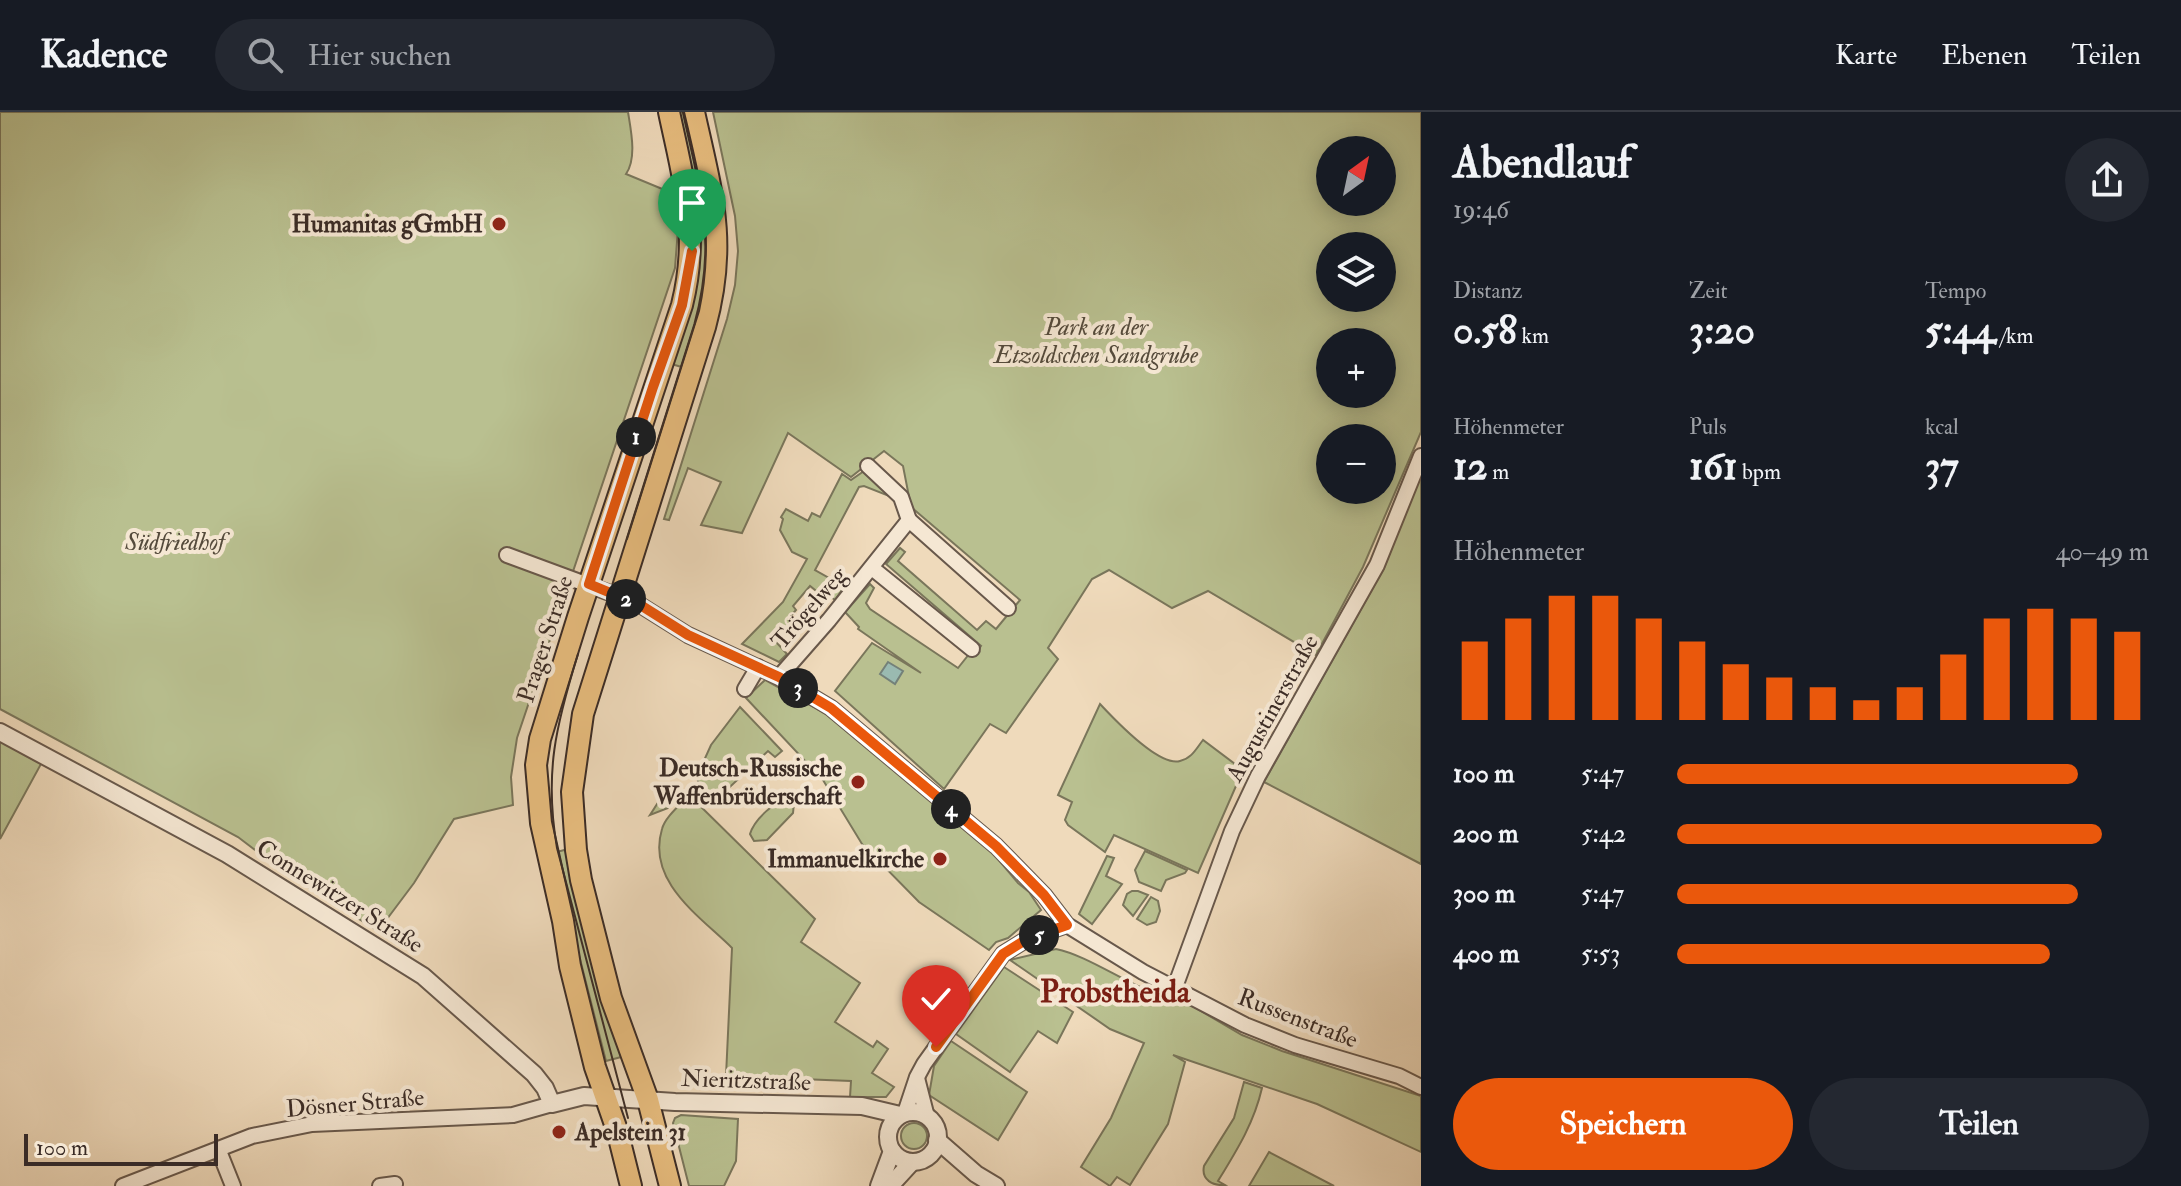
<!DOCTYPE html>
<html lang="de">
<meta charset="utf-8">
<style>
body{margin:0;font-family:"IM FELL Double Pica",serif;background:#242831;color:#f1f3f6;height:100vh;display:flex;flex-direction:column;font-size:30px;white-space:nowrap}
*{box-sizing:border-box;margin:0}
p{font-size:26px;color:#9ea1a6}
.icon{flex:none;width:44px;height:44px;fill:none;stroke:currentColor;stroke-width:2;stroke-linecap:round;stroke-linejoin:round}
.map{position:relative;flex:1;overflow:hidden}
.drawer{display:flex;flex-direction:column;background:#171b24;width:760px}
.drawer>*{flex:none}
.needle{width:52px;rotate:33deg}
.buttons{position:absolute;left:1316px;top:24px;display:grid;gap:16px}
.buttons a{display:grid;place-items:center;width:80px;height:80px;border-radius:50%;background:#171b24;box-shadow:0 4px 20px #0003;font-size:40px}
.scale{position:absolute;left:24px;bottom:20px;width:194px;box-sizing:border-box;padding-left:8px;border:4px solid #3b2c26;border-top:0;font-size:22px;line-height:28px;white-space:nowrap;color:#3b2c26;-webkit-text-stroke:6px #f5e7d3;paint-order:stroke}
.pin{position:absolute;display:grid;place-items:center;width:68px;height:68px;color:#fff;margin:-82px -34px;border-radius:50% 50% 50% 0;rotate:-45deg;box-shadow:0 0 8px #0007}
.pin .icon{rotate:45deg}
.km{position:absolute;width:40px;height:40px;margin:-20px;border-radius:50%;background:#222;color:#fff;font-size:22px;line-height:40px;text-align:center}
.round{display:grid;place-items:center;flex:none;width:84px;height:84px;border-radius:42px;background:#242831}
.summary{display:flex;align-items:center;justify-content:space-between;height:136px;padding:0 32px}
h1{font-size:44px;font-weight:800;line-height:60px}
.figures{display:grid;grid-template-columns:repeat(3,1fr);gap:12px;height:136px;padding:8px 32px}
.figures div{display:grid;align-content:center}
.figures b{font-size:40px;font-weight:800}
.figures small{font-size:22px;font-weight:400}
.figures p{font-size:22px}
.chart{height:224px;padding:16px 32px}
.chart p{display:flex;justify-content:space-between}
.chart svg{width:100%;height:144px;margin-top:8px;stroke:#ea580c;stroke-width:6}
.action{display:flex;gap:16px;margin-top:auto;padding:16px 32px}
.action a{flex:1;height:92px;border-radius:48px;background:#ea580c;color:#fff;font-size:32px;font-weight:800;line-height:92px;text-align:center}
.action a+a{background:#242831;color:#f1f3f6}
ul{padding:0 32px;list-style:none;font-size:26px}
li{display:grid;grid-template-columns:128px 96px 1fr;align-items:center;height:60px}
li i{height:20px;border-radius:10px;background:#ea580c}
header{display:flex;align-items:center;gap:48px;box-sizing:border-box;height:112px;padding:0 40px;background:#171b24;border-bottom:2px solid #363941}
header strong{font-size:38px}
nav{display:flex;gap:44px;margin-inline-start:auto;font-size:28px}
.search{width:560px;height:72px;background:#242831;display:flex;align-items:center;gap:20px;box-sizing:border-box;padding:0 28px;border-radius:44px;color:#9ea1a6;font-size:30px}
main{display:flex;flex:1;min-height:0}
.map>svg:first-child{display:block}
</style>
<header>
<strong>Kadence</strong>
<div class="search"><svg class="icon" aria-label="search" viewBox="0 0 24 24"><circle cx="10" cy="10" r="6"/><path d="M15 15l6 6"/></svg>Hier suchen</div>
<nav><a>Karte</a><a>Ebenen</a><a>Teilen</a></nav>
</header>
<main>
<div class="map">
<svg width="1421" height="1074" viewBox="0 0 1421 1074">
<rect width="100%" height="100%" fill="#efdabb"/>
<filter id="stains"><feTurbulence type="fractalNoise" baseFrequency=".0025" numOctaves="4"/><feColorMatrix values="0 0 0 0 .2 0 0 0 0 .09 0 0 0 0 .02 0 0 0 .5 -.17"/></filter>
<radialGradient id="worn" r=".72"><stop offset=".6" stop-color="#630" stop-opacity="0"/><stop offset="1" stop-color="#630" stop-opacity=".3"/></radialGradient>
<!-- green -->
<g fill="#b9c090" stroke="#7a765b" stroke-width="2" fill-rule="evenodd">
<path d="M0,0H628C631,19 637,46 626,62L672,81L678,117L675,156L517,626L511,665L513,693L454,707L414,771L378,819L281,758L238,725L0,597Z"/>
<path d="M675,0H687L710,107L709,169L685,256L668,251L688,195Z"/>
<path d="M713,0H1421V320L1363,455L1316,543L1208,479L1172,496L1109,458L1092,467L1048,536L1058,547L1006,621L990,612L944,677L835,579L872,531L921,561L858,517L859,515L845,500L870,472L874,476L866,491L870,497L958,556L970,541L974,543L981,534L886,452L900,436L905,440L898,449L977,518L986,509L996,517L1020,488L911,395L903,354L884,339L851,365L788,321L742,421L701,413L721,370L688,356L669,408L664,407L727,207L735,173L738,139L735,104ZM1330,38H1382V90H1330ZM1330,134H1382V186H1330ZM1330,230H1382V282H1330ZM1330,326H1382V378H1330Z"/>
<path d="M864,359L891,383L889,384L864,374L859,375L815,458L829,466L828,471L842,478L835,488L824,479L820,482L810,474L793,494L796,498L790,505L792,508L776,530L787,542L779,550L742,532L783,490L807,447L792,440L780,418L783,407L781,405L786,397L808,409L812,401L820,405L842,362L851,368Z"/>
<path d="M1421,361V752L1264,670L1384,456Z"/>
<path d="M765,568L826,602L987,734L1018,771L1029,780L1041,798L1008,826L996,830L989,838L919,790L862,732L823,668L746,586Z"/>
<path d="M1100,592C1114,607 1159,655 1180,649C1192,646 1196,637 1203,628L1243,658L1198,761L1114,723L1105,740L1068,713L1065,708L1072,690L1058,683Z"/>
<path d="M740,595L782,639L775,645L768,639L715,689L699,674L697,664L711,633Z"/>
<path d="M0,629L41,652L0,727Z"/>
<path d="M668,675L672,681L668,696L650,703Z"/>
<path d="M689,683L815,807L801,830L860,871L835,910L873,935L877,929L888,937L872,961L894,975L886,985H850L851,969L726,964L732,836C701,805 646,770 662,717C665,705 681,692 689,683Z"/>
<path d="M789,687L794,691L793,701L767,728L754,729L750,722C754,708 775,688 789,687Z"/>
<path d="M568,737L625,944L606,949L553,741Z"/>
<path d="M1145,739L1187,758L1185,761L1166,768L1161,779L1139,770L1135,758Z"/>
<path d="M1107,744L1114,746L1106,764L1122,772L1092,812L1079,802Z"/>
<path d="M1132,779H1138L1148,783L1133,804L1123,793L1127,782Z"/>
<path d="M1151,785L1158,789L1160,799L1156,810L1147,813L1137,807Z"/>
<path d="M1056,837C1095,845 1144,886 1177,885L1242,923L1282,939L1421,984V1040L1317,992L1173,943L1185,950L1168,1012L1130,1073L1117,1065L1110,1074L1081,1055L1111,1006L1144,931L1110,917L1010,848Z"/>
<path d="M1004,855L1073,900L1057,931L1038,919L1010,960L956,922Z"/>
<path d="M951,929L1027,980L998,1028L929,983L934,954Z"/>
<path d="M1244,970L1262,976C1254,1011 1237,1038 1218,1069L1225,1073C1213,1074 1201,1068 1204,1054L1234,1006Z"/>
<path d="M681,1003L738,1007L736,1049L724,1074H689L673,1011L675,1006Z"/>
<circle cx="914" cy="1024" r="13"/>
<path d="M1269,1040L1334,1074H1249Z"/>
</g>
<!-- water -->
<path fill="#9abab1" stroke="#748179" stroke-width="2" d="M888,550L903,559L895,572L880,562Z"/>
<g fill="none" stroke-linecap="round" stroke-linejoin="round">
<!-- minor casing -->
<g stroke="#68584b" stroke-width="18">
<g id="minor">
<path d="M909,408L1008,496"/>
<path d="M507,443L637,491L688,523L779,565L831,596L996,734L1044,783L1067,813L1143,860L1245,913L1295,933L1399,964L1421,975"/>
<path d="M872,456L972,537"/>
<path d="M779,565L829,508L909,408L901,385L868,354"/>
<path d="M745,577L758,555"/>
<path d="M1175,875L1232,719L1258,664L1377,453L1421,344"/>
<path d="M917,966L927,1005"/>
<path d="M905,1001L917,965L924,952L1003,842L1027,827L1067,813"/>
<path d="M219,1039L233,1074"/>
<path d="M123,1074L252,1024L312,1012L513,1003L552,992"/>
<path d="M380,1074L395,1072"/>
</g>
</g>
<!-- tertiary casing -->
<g stroke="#68584b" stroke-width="20">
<g id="tertiary">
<path d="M0,620L227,742L423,864L534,962L545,976L552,992L584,984L675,990L862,994L900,1003"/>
<circle cx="913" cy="1025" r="25"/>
<path d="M937,1028L976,1062L996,1074"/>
<path d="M879,1074L892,1039"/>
<path d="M890,1074L912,1050"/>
</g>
</g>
<!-- primary casing -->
<g stroke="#3b2c26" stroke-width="24">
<g id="primary">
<path d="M631,1074L617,1018L595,955L570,854L563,809L541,711L536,653L540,627L578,505L682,193C700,121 684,71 669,0"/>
<path d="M670,1074L648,988L611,886L581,768L576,738L572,680L583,602L705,215C728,131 712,81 694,0"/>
</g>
</g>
<!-- minor -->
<use href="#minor" stroke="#f5e7d3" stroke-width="14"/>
<!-- tertiary -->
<use href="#tertiary" stroke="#f5e7d3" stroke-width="16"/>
<!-- primary -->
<use href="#primary" stroke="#e8bd7e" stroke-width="20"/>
<!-- tram -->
<g stroke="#3b2c26" stroke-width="2">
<path d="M627,427L699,199C715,124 701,73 684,0"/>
<path d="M578,542C556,613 544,661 557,736L628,1006"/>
</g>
</g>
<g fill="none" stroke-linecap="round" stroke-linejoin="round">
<!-- route casing -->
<g stroke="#fff" stroke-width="16">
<path id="route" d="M692,139L682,193L653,275L589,472L642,494L688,523L779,565L831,596L996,734L1044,783L1067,813L1027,827L1003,842L936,935"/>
</g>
<!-- route -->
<use href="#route" stroke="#ea580c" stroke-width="10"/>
</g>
<!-- markers -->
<g fill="#8f2418" stroke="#f5e7d3" stroke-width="3">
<circle cx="499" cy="112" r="8"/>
<circle cx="858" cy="670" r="8"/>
<circle cx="940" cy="747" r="8"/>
<circle cx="559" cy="1020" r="8"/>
</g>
<g text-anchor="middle" stroke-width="8" stroke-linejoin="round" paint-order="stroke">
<!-- poi labels -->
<g font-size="24" font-weight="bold" fill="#3b2c26" stroke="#f5e7d3" text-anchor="end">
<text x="483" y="120">Humanitas gGmbH</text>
<text x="842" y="664">Deutsch-Russische<tspan x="842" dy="28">Waffenbrüderschaft</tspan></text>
<text x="924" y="755">Immanuelkirche</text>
<text x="575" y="1028" text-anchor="start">Apelstein 31</text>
</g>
<!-- park labels -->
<g font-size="24" font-style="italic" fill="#544a3b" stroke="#f5e7d3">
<text x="1096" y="223">Park an der<tspan x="1096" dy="28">Etzoldschen Sandgrube</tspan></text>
<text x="175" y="438">Südfriedhof</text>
</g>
<!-- street labels -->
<g font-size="24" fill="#3b2c26" stroke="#f5e7d3">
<text transform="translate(809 496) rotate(-49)" y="8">Trögelweg</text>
<text transform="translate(545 527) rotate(-72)" y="8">Prager Straße</text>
<text transform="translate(1272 596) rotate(-61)" y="8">Augustinerstraße</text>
<text transform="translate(340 784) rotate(32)" y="8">Connewitzer Straße</text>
<text transform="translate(1298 906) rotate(21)" y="8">Russenstraße</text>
<text transform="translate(746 968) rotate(2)" y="8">Nieritzstraße</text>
<text transform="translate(355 991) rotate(-5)" y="8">Dösner Straße</text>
</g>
<!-- district labels -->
<g font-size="32" font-weight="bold" fill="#7a1f14" stroke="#f5e7d3">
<text x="1115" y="890">Probstheida</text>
</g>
</g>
<rect width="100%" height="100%" filter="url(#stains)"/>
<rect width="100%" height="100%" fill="url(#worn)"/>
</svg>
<div class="buttons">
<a><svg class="needle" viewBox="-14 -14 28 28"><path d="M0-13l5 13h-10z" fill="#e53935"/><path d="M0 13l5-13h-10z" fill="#9ea1a6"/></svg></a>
<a><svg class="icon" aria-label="layers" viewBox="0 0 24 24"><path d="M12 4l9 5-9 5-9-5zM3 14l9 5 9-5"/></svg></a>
<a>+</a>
<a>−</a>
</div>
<div class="scale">100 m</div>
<div class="pin" style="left:692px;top:139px;background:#1e9e55"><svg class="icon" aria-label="arrive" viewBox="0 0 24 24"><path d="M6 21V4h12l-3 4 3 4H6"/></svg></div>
<div class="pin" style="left:936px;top:935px;background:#d93025"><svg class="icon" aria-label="check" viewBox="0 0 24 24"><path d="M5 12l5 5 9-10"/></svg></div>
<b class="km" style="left:636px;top:325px">1</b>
<b class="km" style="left:626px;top:487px">2</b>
<b class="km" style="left:798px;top:576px">3</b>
<b class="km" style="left:951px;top:697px">4</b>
<b class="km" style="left:1039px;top:823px">5</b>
</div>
<section class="drawer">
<div class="summary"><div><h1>Abendlauf</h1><p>19:46</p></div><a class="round"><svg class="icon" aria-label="share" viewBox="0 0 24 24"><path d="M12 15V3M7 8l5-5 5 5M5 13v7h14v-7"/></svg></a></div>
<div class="figures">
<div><p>Distanz</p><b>0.58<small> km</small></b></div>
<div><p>Zeit</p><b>3:20</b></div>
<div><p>Tempo</p><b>5:44<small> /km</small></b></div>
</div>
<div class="figures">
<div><p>Höhenmeter</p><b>12<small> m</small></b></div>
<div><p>Puls</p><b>161<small> bpm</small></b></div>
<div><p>kcal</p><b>37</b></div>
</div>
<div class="chart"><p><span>Höhenmeter</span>40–49 m</p>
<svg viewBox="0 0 160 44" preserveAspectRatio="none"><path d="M5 44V20M15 44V13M25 44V6M35 44V6M45 44V13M55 44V20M65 44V27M75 44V31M85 44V34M95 44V38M105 44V34M115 44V24M125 44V13M135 44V10M145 44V13M155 44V17"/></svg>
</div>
<ul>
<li><b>100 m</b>5:47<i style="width:85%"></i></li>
<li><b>200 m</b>5:42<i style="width:90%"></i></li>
<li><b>300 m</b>5:47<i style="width:85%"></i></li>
<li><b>400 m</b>5:53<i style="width:79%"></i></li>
</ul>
<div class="action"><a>Speichern</a><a>Teilen</a></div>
</section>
</main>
